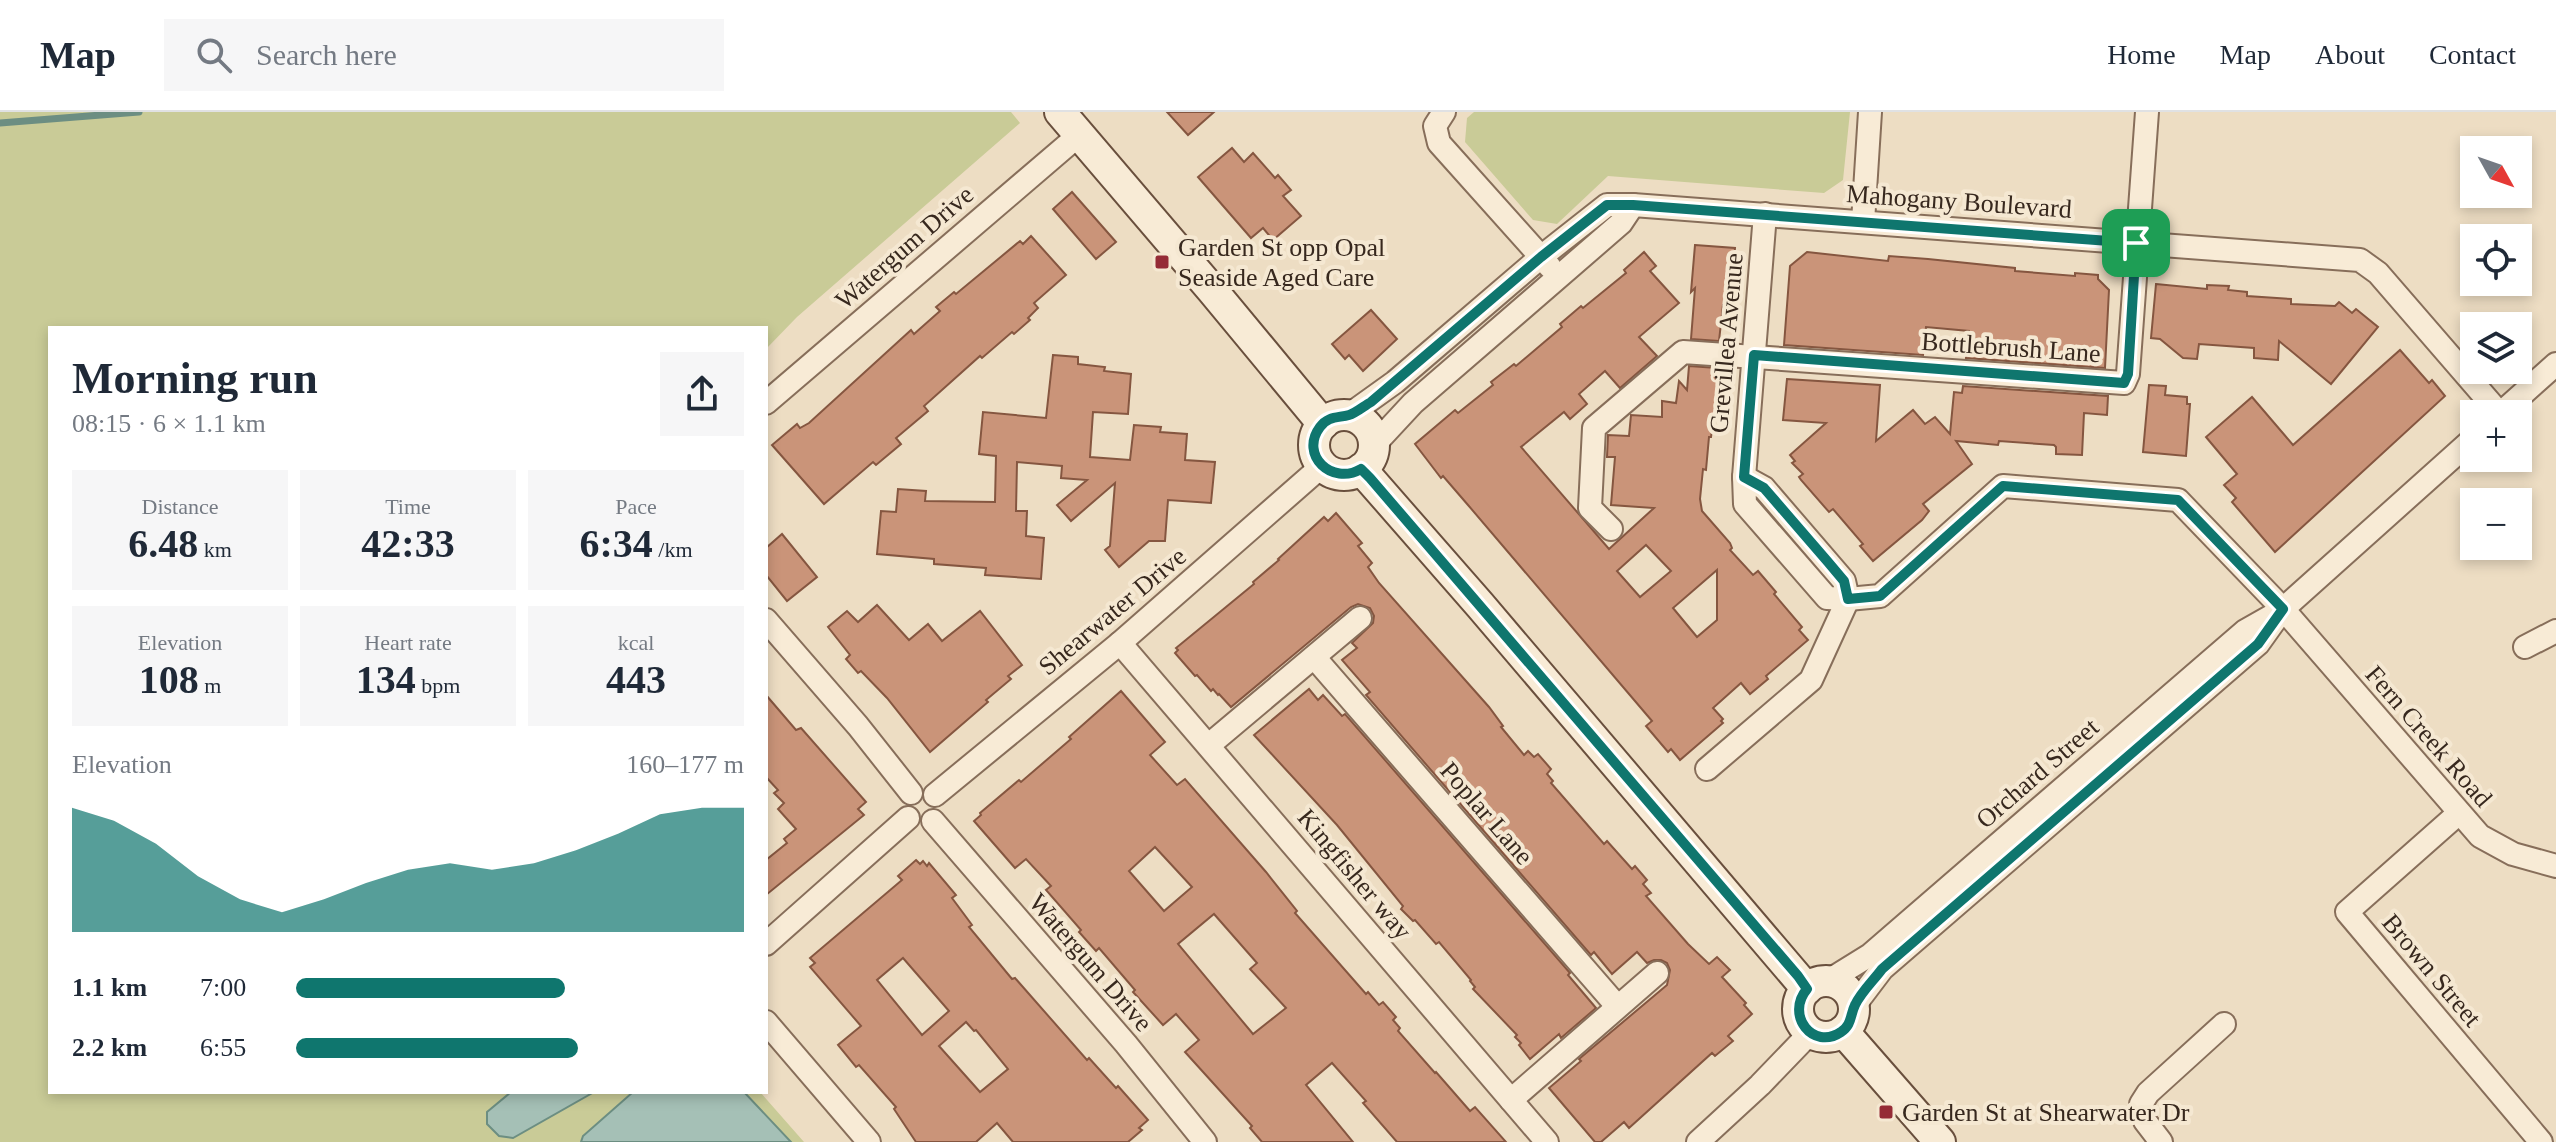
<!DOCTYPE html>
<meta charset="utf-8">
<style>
body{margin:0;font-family:Georgia,serif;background:#f6f6f7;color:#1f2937;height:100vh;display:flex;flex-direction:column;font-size:30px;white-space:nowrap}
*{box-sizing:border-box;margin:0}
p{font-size:26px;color:#747a83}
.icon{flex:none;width:44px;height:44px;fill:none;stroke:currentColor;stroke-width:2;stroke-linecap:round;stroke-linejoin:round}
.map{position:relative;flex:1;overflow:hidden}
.sheet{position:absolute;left:48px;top:214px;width:720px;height:768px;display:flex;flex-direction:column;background:#fff;border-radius:0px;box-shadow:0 4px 12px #0003}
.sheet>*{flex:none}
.needle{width:52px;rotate:130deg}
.controls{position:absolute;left:2460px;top:24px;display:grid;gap:16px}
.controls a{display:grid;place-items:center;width:72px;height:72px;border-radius:0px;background:#fff;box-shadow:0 4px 12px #0003;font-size:40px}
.pin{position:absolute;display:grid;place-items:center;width:68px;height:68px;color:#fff;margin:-34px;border-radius:16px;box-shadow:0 4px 12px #0006}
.round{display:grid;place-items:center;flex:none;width:84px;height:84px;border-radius:0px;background:#f6f6f7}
.head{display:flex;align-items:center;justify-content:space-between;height:136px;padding:0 24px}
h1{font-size:44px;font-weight:800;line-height:60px}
.figures{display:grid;grid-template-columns:repeat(3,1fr);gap:12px;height:136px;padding:8px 24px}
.figures div{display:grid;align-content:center;border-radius:0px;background:#f6f6f7;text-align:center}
.figures b{font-size:40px;font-weight:800}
.figures small{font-size:22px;font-weight:400}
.figures p{font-size:22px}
.chart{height:224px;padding:16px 24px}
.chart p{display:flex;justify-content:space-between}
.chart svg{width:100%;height:144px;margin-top:8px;fill:#0f766e;opacity:.7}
ul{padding:0 24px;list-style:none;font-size:26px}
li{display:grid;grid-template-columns:128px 96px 1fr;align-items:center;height:60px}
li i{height:20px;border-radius:10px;background:#0f766e}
header{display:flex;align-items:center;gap:48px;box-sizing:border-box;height:112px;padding:0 40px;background:#fff;border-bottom:2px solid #e0e1e3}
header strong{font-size:38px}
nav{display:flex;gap:44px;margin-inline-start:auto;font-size:28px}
.search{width:560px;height:72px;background:#f6f6f7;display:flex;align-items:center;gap:20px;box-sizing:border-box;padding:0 28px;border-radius:0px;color:#747a83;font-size:30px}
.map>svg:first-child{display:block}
</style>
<header>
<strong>Map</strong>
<div class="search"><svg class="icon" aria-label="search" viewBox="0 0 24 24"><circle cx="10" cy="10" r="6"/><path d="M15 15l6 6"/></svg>Search here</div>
<nav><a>Home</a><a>Map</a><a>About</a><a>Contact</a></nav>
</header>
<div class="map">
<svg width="2556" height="1030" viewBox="0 0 2556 1030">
<rect width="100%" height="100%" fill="#edddc3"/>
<!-- green -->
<g fill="#c9cb97">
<path d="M0,0H1011L1020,11L797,205L766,237V216H50V980H760L804,1030H0Z"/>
<path d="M1474,0H1850L1843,68L1824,81L1608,64L1557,112L1533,108L1465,30L1467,6Z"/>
</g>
<!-- water -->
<g fill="#a5c0b6" stroke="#6c8e82" stroke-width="2">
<path d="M511,980H594L513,1026L499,1024L487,1012V1000Z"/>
<path d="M633,980H744L791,1030H581L583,1024Z"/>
</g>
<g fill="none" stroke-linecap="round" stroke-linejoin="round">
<!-- stream -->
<path stroke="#6c8e82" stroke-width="7" d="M0,11L139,0"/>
</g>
<!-- building -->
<g fill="#ca9479" stroke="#855640" stroke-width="2" fill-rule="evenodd">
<path d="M1167,0H1214L1188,23Z"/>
<path d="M1232,36L1244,50L1253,41L1275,66L1278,63L1291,78L1283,84L1301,104L1273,128L1263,116L1251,126L1198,65Z"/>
<path d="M1072,80L1116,130L1096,147L1053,97Z"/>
<path d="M1031,124L1066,163L1034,191L1038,196L1028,206L1030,208L1014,222L1012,220L982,246L980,244L924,294L928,299L896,326L901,332L876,353L873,350L824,392L772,333L797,312L800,316L809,311L911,218L914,222L940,199L936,195L954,180L956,182L1020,129L1023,132Z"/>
<path d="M1695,133L1735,136L1730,193H1723L1719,229L1691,227L1695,176L1691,180Z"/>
<path d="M1644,140L1656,154L1650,159L1679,191L1639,225L1657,244L1620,276L1605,259L1579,282L1587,292L1570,307L1564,300L1521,335L1609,437L1654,396L1611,393L1615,345H1607L1608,323L1629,324L1631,303L1662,305V289L1676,291L1679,269L1687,278L1689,254L1717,256L1716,267H1719L1711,325H1709L1706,358L1703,357L1700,387L1702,399L1730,431L1732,436L1730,438L1753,463L1758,459L1776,480L1774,482L1802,515L1799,518L1808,528L1766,564L1768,567L1750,582L1741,571L1713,596L1723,607L1721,609L1723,611L1680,648L1671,637L1668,640L1646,614L1652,609L1468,393L1443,364L1441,366L1415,332L1455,298L1458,301L1493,273L1491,270L1514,252L1516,254L1562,215L1560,212L1581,194L1583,196L1626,161L1624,158ZM1646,433L1671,459L1640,485L1617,459ZM1717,458V508L1697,525L1673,496Z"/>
<path d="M1807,140L1888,149L1889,144L1928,147L2015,156V159L2075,164V161L2098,163V167L2109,178L2105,256L1966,246L1969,219L1926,215L1923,243L1784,233L1790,154Z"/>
<path d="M2156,172L2207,177V173L2229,174L2228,178L2247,180V184L2291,187V192L2335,194L2339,190L2352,201L2356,197L2378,215L2331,272L2279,229L2278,248L2254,246V236L2199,232L2197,247L2183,246L2160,227L2151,226Z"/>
<path d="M1371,198L1397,227L1363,259L1349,243L1345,247L1332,232Z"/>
<path d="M2400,238L2429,271L2432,268L2445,284L2275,440L2232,390L2236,386L2224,373L2237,362L2206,325L2252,285L2293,333Z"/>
<path d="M1053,243L1078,245V252L1105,255L1104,259L1131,262L1128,302L1093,300L1090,345L1130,348L1134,313L1161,315L1160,320L1187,322L1185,348L1215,350L1211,391L1168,388L1165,429H1149L1119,455L1105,438L1110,434L1115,371L1071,409L1057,393L1087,368L1061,366L1062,354L1017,350L1016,399H1027L1026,424L1044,426L1041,467L985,463L986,456L934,452V447L877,442L881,399L896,400L898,377L926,379L925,389L995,390L996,344L979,342L983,300L1046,306Z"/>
<path d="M1787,267L1880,273L1876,329L1913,298L1925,312L1935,305L1950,322L1954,280L1962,281L1963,274L2108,284L2107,303L2084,301L2082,343L2056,342V335L2054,333L1999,329L1998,333L1956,329L1972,352L1923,392L1929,399L1922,408L1873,449L1860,434L1863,432L1833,397L1829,400L1801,368L1799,365L1803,362L1792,351L1795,349L1790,343L1826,311L1783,308Z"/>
<path d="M2149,273L2166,274L2165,283L2187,285V292H2190L2186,344L2143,340Z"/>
<path d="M1336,401L1362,431L1358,434L1372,451L1368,455L1379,471L1489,595L1503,614L1501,615L1524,643L1528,639L1534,645L1538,642L1551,657L1547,662L1553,669L1551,671L1604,732L1607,729L1632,757L1635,754L1647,768L1643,772L1651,781L1646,784L1688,832L1709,852L1717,845L1730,858L1722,865L1746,891L1744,893L1752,902L1728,924L1733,929L1715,944L1712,941L1629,1016L1624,1010L1601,1030H1595L1549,976L1581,949L1579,947L1667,873L1670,858L1667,851L1661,848H1654L1647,851L1637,840L1612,862L1594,840L1591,843L1366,583L1370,580L1342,548L1357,536L1352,531L1373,511L1374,504L1370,496L1358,492L1351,495L1231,595L1219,582L1218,583L1213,577L1211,579L1197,563L1195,564L1175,541L1178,538L1176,536L1254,472L1253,470L1279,448L1278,447L1324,405L1328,409Z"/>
<path d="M782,422L817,465L787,489L766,463V436Z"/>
<path d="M877,493L909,528L928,512L942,529L980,499L1022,553L1008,564L1011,567L986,588L988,590L930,640L887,586L861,559L858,561L846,547L850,543L828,515L847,499L858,510Z"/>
<path d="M1309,577L1318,588L1323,583L1342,604L1345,602L1570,861L1568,863L1596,896L1561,926L1559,922L1530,947L1519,933L1521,931L1515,925L1517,923L1473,877L1475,875L1470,869L1471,868L1439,830L1436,832L1415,808L1413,809L1401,797L1403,794L1337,713L1254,623Z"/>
<path d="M1121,579L1165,630L1150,643L1177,673L1185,667L1266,760L1297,799L1295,801L1366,882L1368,880L1379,893L1383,890L1396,905L1393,908L1400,916L1398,919L1435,961L1436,960L1470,999L1475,995L1506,1030H1397L1363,991L1366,989L1332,951L1306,973L1353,1030H1262L1250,1016L1252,1014L1185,940L1199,928L1176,902L1163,913L1133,880L1135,878L1099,836L1096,839L1079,820L1081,818L1046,778L1051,774L1026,747L1015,756L974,709L981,703L980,701L1019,668L1021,670L1071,627L1069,625ZM1155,735L1192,775L1164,799L1129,759ZM1214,802L1257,851L1250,857L1286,896L1253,922L1178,832Z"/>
<path d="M766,583L796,618L801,616L866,690L858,697L864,703L766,783V748L787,731L784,727L796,717L778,697L784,691L774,681L778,678L766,665Z"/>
<path d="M916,748L920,752L923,749L927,754L929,751L956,783L952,786L972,813L969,815L1012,867L1015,866L1087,948L1089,946L1116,976L1118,974L1148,1008L1139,1016L1142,1018L1128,1030H1013L997,1011L976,1030H916L894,997L896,995L859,953L856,955L838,933L861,914L810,855L815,851L810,846L902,768L898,764ZM903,846L949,899L922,923L877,868ZM966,910L974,919L976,918L1008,957L980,980L939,934Z"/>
</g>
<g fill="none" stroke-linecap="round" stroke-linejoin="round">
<!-- street casing -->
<g stroke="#876e5a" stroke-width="26">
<g id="street">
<path d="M1444,0L1435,14L1439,31L1550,155"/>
<path d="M1765,102L1744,365L1745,392L1827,486L1848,487L1880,484L2003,374L2178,388L2283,497L2480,724L2513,742L2556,754"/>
<path d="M1863,110L1870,0"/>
<path d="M766,291L1079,23"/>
<path d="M2500,302L2556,252"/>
<path d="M1349,303L1395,270L1541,145L1607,93H1633L2360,148L2378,161L2500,302"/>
<path d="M1374,333L1413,291L1621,111L1633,93"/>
<path d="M1744,365L1764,376L1844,469L1848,487"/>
<path d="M1611,417L1590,396L1594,316L1683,240L2124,271L2128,262L2147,0"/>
<path d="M766,508L858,614L911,681"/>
<path d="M1120,531L1547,1030"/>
<path d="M2525,535L2556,519"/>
<path d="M1314,545L1617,894"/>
<path d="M1209,633L1360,506"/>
<path d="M1707,657L1811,568L1848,487"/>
<path d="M935,683L1120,531L1322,354"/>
<path d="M2459,701L2347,800L2541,1030"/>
<path d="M933,709L1126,932L1205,1030"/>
<path d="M766,832L908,706"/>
<path d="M1828,869L1870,843L2245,519L2275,502"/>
<path d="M1854,894L1882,857L2258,532L2283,497L2474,326"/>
<path d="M766,910L869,1030"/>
<path d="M1511,988L1657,861"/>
<path d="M1698,1030L1760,973L1811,920"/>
<path d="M2161,1030L2145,1009L2141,992L2148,981L2224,912"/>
</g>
</g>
<!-- secondary casing -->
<g stroke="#694f3d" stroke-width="34">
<g id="secondary">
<path d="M1060,0L1212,178L1323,312"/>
<circle cx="1344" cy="333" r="30"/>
<path d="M1361,357L1480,493L1807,877"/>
<circle cx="1826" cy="897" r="28"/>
<path d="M1843,919L1940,1030"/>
</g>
</g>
<!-- street -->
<use href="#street" stroke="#f8ebd6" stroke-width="22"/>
<!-- secondary -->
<use href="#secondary" stroke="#f8ebd6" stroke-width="30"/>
</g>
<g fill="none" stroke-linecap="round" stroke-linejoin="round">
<!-- route casing -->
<g stroke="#fff" stroke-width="16">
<path id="route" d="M1607,93H1633L2136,131L2128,262L2124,271L1754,243L1744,365L1764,376L1828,450L1844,469L1848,487L1880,484L2003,374L2178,388L2283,497L2258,532L1882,857C1874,868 1861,880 1855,893C1850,903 1852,913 1841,920C1813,939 1785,903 1807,877L1798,864L1370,366L1361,357C1332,374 1299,343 1320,315C1328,304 1338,306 1349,303C1356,301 1364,294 1371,290L1541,145Z"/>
</g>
<!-- route -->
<use href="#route" stroke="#0f766e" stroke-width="10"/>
</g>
<!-- markers -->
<g fill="#952b36" stroke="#f5e8d2" stroke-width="3">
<rect x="1154" y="142" width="16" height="16" rx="4"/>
<rect x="1878" y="992" width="16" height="16" rx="4"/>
</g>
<g text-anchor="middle" stroke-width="8" stroke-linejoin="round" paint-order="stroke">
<!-- street labels -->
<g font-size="26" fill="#37281e" stroke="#f5e8d2">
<text transform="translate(1959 89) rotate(4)" y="9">Mahogany Boulevard</text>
<text transform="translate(904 135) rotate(-41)" y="9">Watergum Drive</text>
<text transform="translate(1726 231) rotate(-85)" y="9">Grevillea Avenue</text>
<text transform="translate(2011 235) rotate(4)" y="9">Bottlebrush Lane</text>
<text transform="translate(1112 499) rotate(-40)" y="9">Shearwater Drive</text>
<text transform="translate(2429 624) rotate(49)" y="9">Fern Creek Road</text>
<text transform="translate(2037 661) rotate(-41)" y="9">Orchard Street</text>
<text transform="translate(1487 701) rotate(49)" y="9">Poplar Lane</text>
<text transform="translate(1355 762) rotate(50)" y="9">Kingfisher way</text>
<text transform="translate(1091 850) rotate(49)" y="9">Watergum Drive</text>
<text transform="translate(2432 858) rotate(50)" y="9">Brown Street</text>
</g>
<!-- poi labels -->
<g font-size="26" fill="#37281e" stroke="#f5e8d2" text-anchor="start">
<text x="1178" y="144">Garden St opp Opal<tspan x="1178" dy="30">Seaside Aged Care</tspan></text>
<text x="1902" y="1009">Garden St at Shearwater Dr</text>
</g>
</g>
</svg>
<div class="controls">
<a><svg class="needle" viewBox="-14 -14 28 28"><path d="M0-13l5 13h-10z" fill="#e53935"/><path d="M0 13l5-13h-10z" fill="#747a83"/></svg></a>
<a><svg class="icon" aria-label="locate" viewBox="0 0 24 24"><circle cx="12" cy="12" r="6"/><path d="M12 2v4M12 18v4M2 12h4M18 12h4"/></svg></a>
<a><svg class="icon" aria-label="layers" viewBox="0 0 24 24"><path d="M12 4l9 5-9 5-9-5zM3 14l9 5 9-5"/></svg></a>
<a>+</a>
<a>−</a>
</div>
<div class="pin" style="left:2136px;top:131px;background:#1e9e55"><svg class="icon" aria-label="arrive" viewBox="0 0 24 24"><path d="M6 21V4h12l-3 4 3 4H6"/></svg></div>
<section class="sheet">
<div class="head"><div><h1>Morning run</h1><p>08:15 · 6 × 1.1 km</p></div><a class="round"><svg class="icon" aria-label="share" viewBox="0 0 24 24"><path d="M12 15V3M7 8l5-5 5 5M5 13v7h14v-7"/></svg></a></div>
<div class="figures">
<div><p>Distance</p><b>6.48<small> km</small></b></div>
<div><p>Time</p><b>42:33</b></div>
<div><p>Pace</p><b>6:34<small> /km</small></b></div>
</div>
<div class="figures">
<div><p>Elevation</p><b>108<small> m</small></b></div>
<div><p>Heart rate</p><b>134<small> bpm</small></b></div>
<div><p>kcal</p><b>443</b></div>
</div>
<div class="chart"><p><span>Elevation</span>160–177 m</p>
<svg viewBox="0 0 160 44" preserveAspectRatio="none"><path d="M0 44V6L10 10L20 17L30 27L40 34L50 38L60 34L70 29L80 25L90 23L100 25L110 23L120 19L130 14L140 8L150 6L160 6V44z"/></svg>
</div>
<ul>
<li><b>1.1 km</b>7:00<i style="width:60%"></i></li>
<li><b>2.2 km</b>6:55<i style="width:63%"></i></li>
</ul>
</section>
</div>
